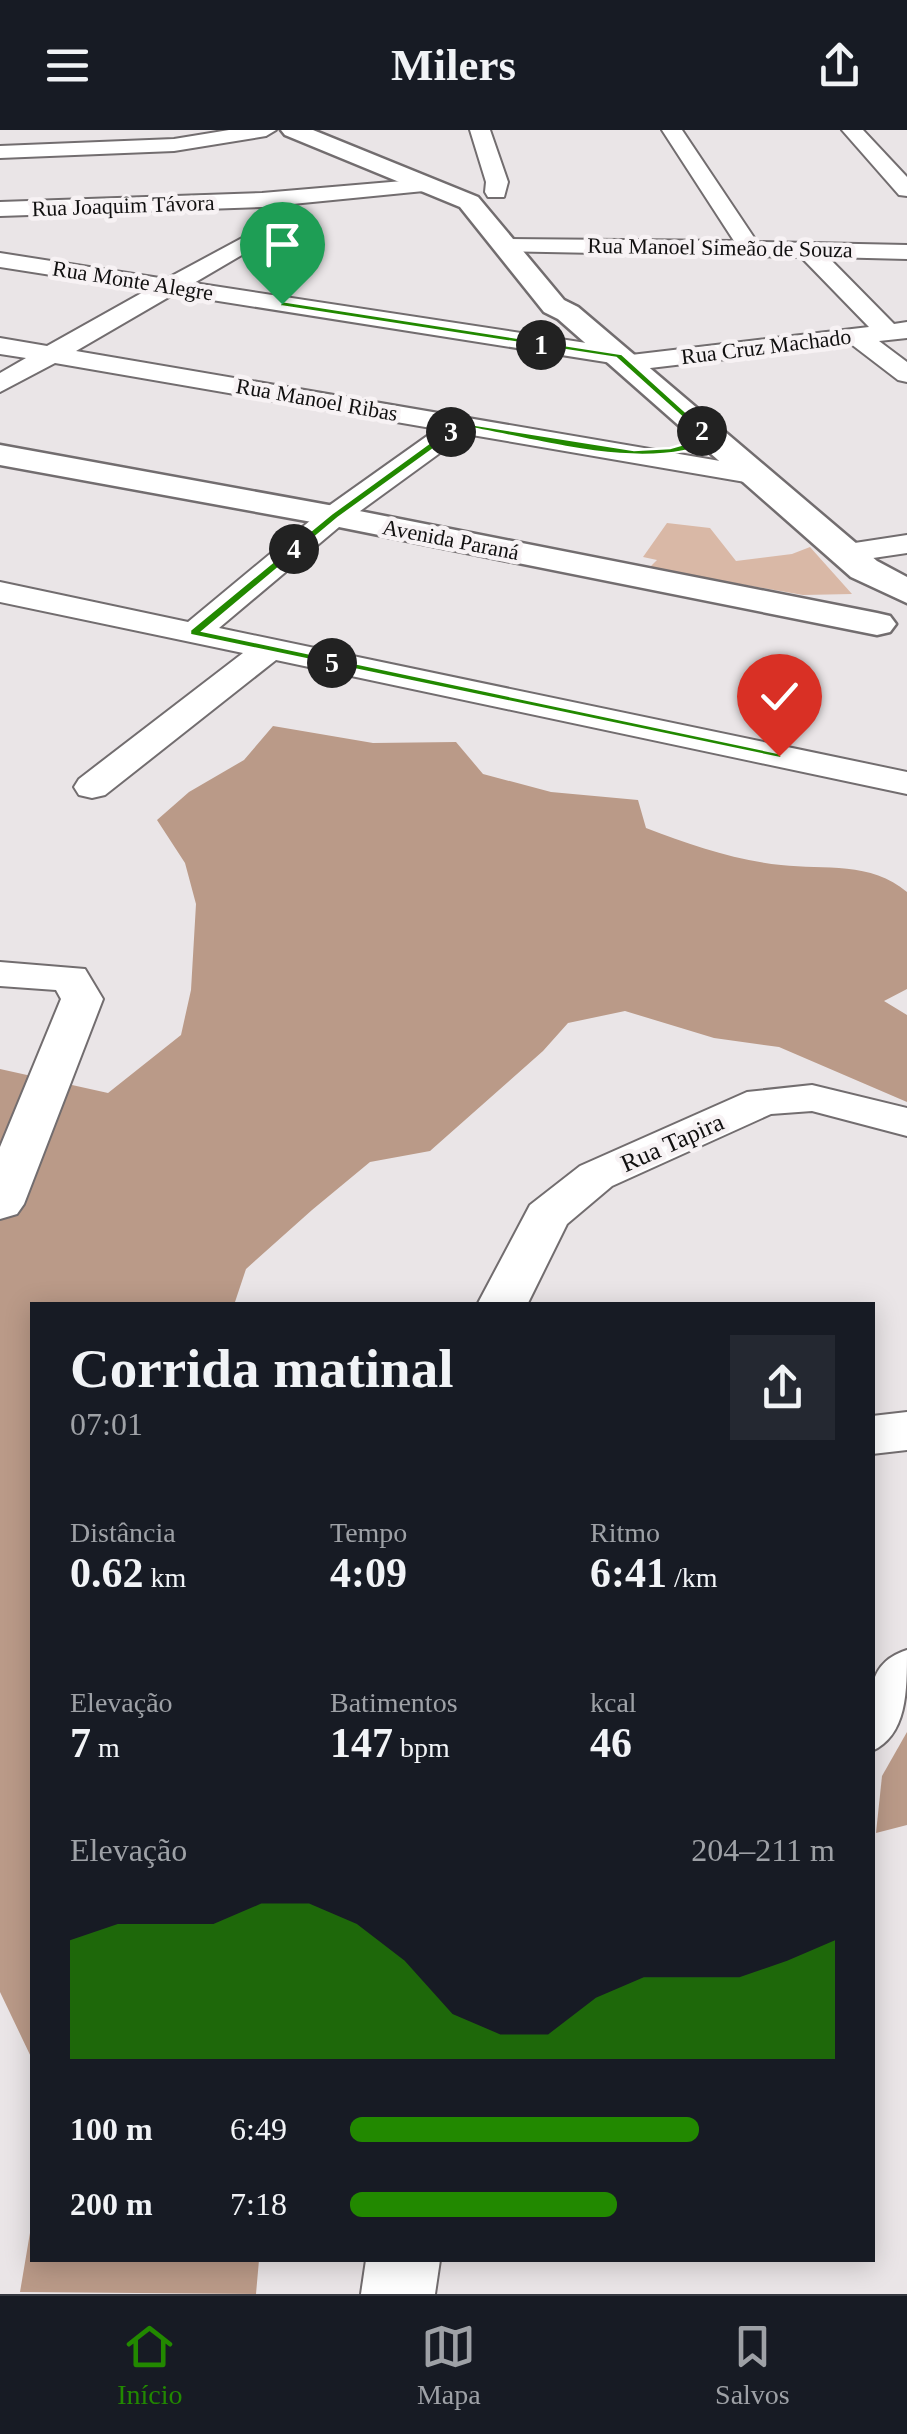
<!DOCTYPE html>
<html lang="pt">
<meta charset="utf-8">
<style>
body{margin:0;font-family:"Times New Roman",serif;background:#242831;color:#f1f3f6;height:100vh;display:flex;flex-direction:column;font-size:38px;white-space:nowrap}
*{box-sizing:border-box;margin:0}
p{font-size:32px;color:#9ea1a6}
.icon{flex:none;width:55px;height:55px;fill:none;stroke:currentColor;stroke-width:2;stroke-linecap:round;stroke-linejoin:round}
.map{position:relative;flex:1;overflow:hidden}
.details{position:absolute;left:30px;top:1172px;width:845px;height:960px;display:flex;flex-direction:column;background:#171b24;border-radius:0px;box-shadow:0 5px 25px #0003}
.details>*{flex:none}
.pin{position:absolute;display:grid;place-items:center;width:85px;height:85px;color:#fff;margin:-102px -42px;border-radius:50% 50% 50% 0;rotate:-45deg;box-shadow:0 0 10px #0007}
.pin .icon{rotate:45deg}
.km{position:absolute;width:50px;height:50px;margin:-25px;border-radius:50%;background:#222;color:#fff;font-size:28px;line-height:50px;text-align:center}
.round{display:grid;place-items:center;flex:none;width:105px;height:105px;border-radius:0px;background:#242831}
.headline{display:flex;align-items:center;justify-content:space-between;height:170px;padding:0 40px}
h1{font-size:55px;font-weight:700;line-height:75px}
.stats{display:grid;grid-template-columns:repeat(3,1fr);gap:15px;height:170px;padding:10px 40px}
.stats div{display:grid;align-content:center}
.stats b{font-size:42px;font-weight:700}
.stats small{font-size:28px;font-weight:400}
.stats p{font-size:28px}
.chart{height:280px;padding:20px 40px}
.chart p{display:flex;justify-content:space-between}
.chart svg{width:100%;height:180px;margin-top:10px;fill:#228900;opacity:.7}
ul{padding:0 40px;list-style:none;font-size:32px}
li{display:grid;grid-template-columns:160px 120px 1fr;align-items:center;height:75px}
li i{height:25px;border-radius:12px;background:#228900}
header{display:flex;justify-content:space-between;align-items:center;height:130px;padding:0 40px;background:#171b24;font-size:45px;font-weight:700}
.menu{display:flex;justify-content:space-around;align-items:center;height:140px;border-top:2px solid #363941;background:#171b24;font-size:28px;color:#9ea1a6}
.menu a{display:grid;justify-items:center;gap:5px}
.menu .active{color:#228900}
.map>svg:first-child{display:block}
</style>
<header><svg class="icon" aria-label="menu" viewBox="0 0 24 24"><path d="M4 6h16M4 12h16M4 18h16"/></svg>Milers<svg class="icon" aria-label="share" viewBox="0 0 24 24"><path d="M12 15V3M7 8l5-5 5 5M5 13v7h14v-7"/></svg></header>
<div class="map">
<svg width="907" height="2164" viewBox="0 0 907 2164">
<rect width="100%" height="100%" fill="#eae5e7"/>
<!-- green -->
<path fill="#d9b8a6" d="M667,393L710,398L736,431L792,424L810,417L852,464L803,465L649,438L657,430L643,427Z"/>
<!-- forest -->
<g fill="#ba9a88">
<path d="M273,596L373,613L456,612L483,644L551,662L638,670L646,698C690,715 734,730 781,735C825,740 871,731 907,762V859L884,871L907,885V972L779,917L714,908L625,881L568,893L543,921L430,1021L370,1032L312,1080L246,1139L234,1175H32V1929L0,1862V939L108,963L181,905L191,860L196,774L185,733L157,690L189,662L244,630Z"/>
<path d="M907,1602V1695L876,1703L882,1646Z"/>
<path d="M32,2091V2130H259L256,2164L20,2162Z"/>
</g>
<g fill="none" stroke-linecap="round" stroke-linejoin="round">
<!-- minor casing -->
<g stroke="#726d6f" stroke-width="4">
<g id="minor">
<path d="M229,0H276L266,6L174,21L0,28V16L174,9Z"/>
<path d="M470,0H490L508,52L504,67H488L485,62L486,52Z"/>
<path d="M662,0H682L757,112L907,115V129L828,127L894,194L907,192V208L879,211L907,232V252L898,250L851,214L625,241L612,233L174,164L76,221L761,338L765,344L761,350L751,353L466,304L345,392L219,498L907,642V664L276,530L105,665L92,668L79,665L74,657L79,649L243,523L0,472V452L188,492L323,380L437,299L55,233L0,262V243L26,228L0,224V208L47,216L147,160L0,137V123L166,149L244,107L252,109L255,114L252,119L194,153L619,218L631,225L869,197L801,127L499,121L496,116L499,111L507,109L734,111Z"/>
<path d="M842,0H863L907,47V66L899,65Z"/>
<path d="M426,49L434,50L437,55L434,60L262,77L0,86V72L262,63Z"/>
<path d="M907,405V423L846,432L835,430L831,423L835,416Z"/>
<path d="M0,832L85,839L103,869L24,1074L17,1084L0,1089V1017L61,869L56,860L0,856Z"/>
<path d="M812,955L907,978V1006L812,981L771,984L612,1056L567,1094L527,1175H477L530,1075L580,1036L747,962Z"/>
<path d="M907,1282V1320L872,1324V1286Z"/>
<path d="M907,1520C907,1562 907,1605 872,1621C872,1579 859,1535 907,1520Z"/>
<path d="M366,2130H440L435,2164H361Z"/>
</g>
</g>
<!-- major casing -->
<g stroke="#726d6f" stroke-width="5">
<g id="major">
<path d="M281,0H313L478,67L564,170L578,177L877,431L907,447V473L851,447L558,189L544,182L460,77L285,5Z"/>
<path d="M0,315L334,376L877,483L890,486L896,494L890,502L877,505L334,396L0,335Z"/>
</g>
</g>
<!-- minor -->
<use href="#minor" fill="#fff" fill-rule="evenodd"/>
<!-- major -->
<use href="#major" fill="#fff" fill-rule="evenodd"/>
</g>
<!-- route -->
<path fill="#228900" stroke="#fff" stroke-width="2.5" d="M282,171L622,224L717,310C648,345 537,309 464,297L338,388L203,501L779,623L784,629L190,505V500L331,384L458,292L634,320L670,318L705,308L616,228L279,176Z"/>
<g text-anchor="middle" stroke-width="9" stroke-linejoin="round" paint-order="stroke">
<!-- far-street labels -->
<g font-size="22" fill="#111010" stroke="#f7f2f4">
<text transform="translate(123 75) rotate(-2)" y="8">Rua Joaquim Távora</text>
<text transform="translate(720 117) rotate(1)" y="8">Rua Manoel Simeão de Souza</text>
<text transform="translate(133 150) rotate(9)" y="8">Rua Monte Alegre</text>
<text transform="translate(766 216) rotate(-7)" y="8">Rua Cruz Machado</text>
<text transform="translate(317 269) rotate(10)" y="8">Rua Manoel Ribas</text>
<text transform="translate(451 409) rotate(11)" y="8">Avenida Paraná</text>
</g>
<!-- street labels -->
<g font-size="25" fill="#111010" stroke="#f7f2f4">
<text transform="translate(672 1012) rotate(-24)" y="9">Rua Tapira</text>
</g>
</g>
</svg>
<div class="pin" style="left:282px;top:174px;background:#1e9e55"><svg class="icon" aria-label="arrive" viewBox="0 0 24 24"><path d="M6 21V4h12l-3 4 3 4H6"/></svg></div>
<div class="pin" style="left:779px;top:626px;background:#d93025"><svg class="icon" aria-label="check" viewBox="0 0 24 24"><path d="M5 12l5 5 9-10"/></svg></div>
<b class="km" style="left:541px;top:215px">1</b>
<b class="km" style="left:702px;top:301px">2</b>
<b class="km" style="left:451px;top:302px">3</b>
<b class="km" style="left:294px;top:419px">4</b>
<b class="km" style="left:332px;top:533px">5</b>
<section class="details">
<div class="headline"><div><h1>Corrida matinal</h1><p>07:01</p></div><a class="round"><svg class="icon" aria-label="share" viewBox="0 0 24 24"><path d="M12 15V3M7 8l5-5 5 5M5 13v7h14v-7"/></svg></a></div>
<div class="stats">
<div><p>Distância</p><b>0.62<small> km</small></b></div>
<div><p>Tempo</p><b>4:09</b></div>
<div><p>Ritmo</p><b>6:41<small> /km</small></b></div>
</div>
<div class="stats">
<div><p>Elevação</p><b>7<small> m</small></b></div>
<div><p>Batimentos</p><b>147<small> bpm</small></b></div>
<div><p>kcal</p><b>46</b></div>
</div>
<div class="chart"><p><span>Elevação</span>204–211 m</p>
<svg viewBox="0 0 160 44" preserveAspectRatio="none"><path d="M0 44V15L10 11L20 11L30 11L40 6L50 6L60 11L70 20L80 33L90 38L100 38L110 29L120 24L130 24L140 24L150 20L160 15V44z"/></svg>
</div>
<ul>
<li><b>100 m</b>6:49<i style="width:72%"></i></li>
<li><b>200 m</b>7:18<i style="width:55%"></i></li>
</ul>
</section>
</div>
<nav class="menu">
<a class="active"><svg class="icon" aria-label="home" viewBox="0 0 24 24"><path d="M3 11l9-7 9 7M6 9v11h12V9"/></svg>Início</a>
<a><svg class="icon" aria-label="map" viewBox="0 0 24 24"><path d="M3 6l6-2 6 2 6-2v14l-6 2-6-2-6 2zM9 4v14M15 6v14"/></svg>Mapa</a>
<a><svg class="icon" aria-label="saved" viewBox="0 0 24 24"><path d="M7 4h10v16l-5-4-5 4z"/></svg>Salvos</a>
</nav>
